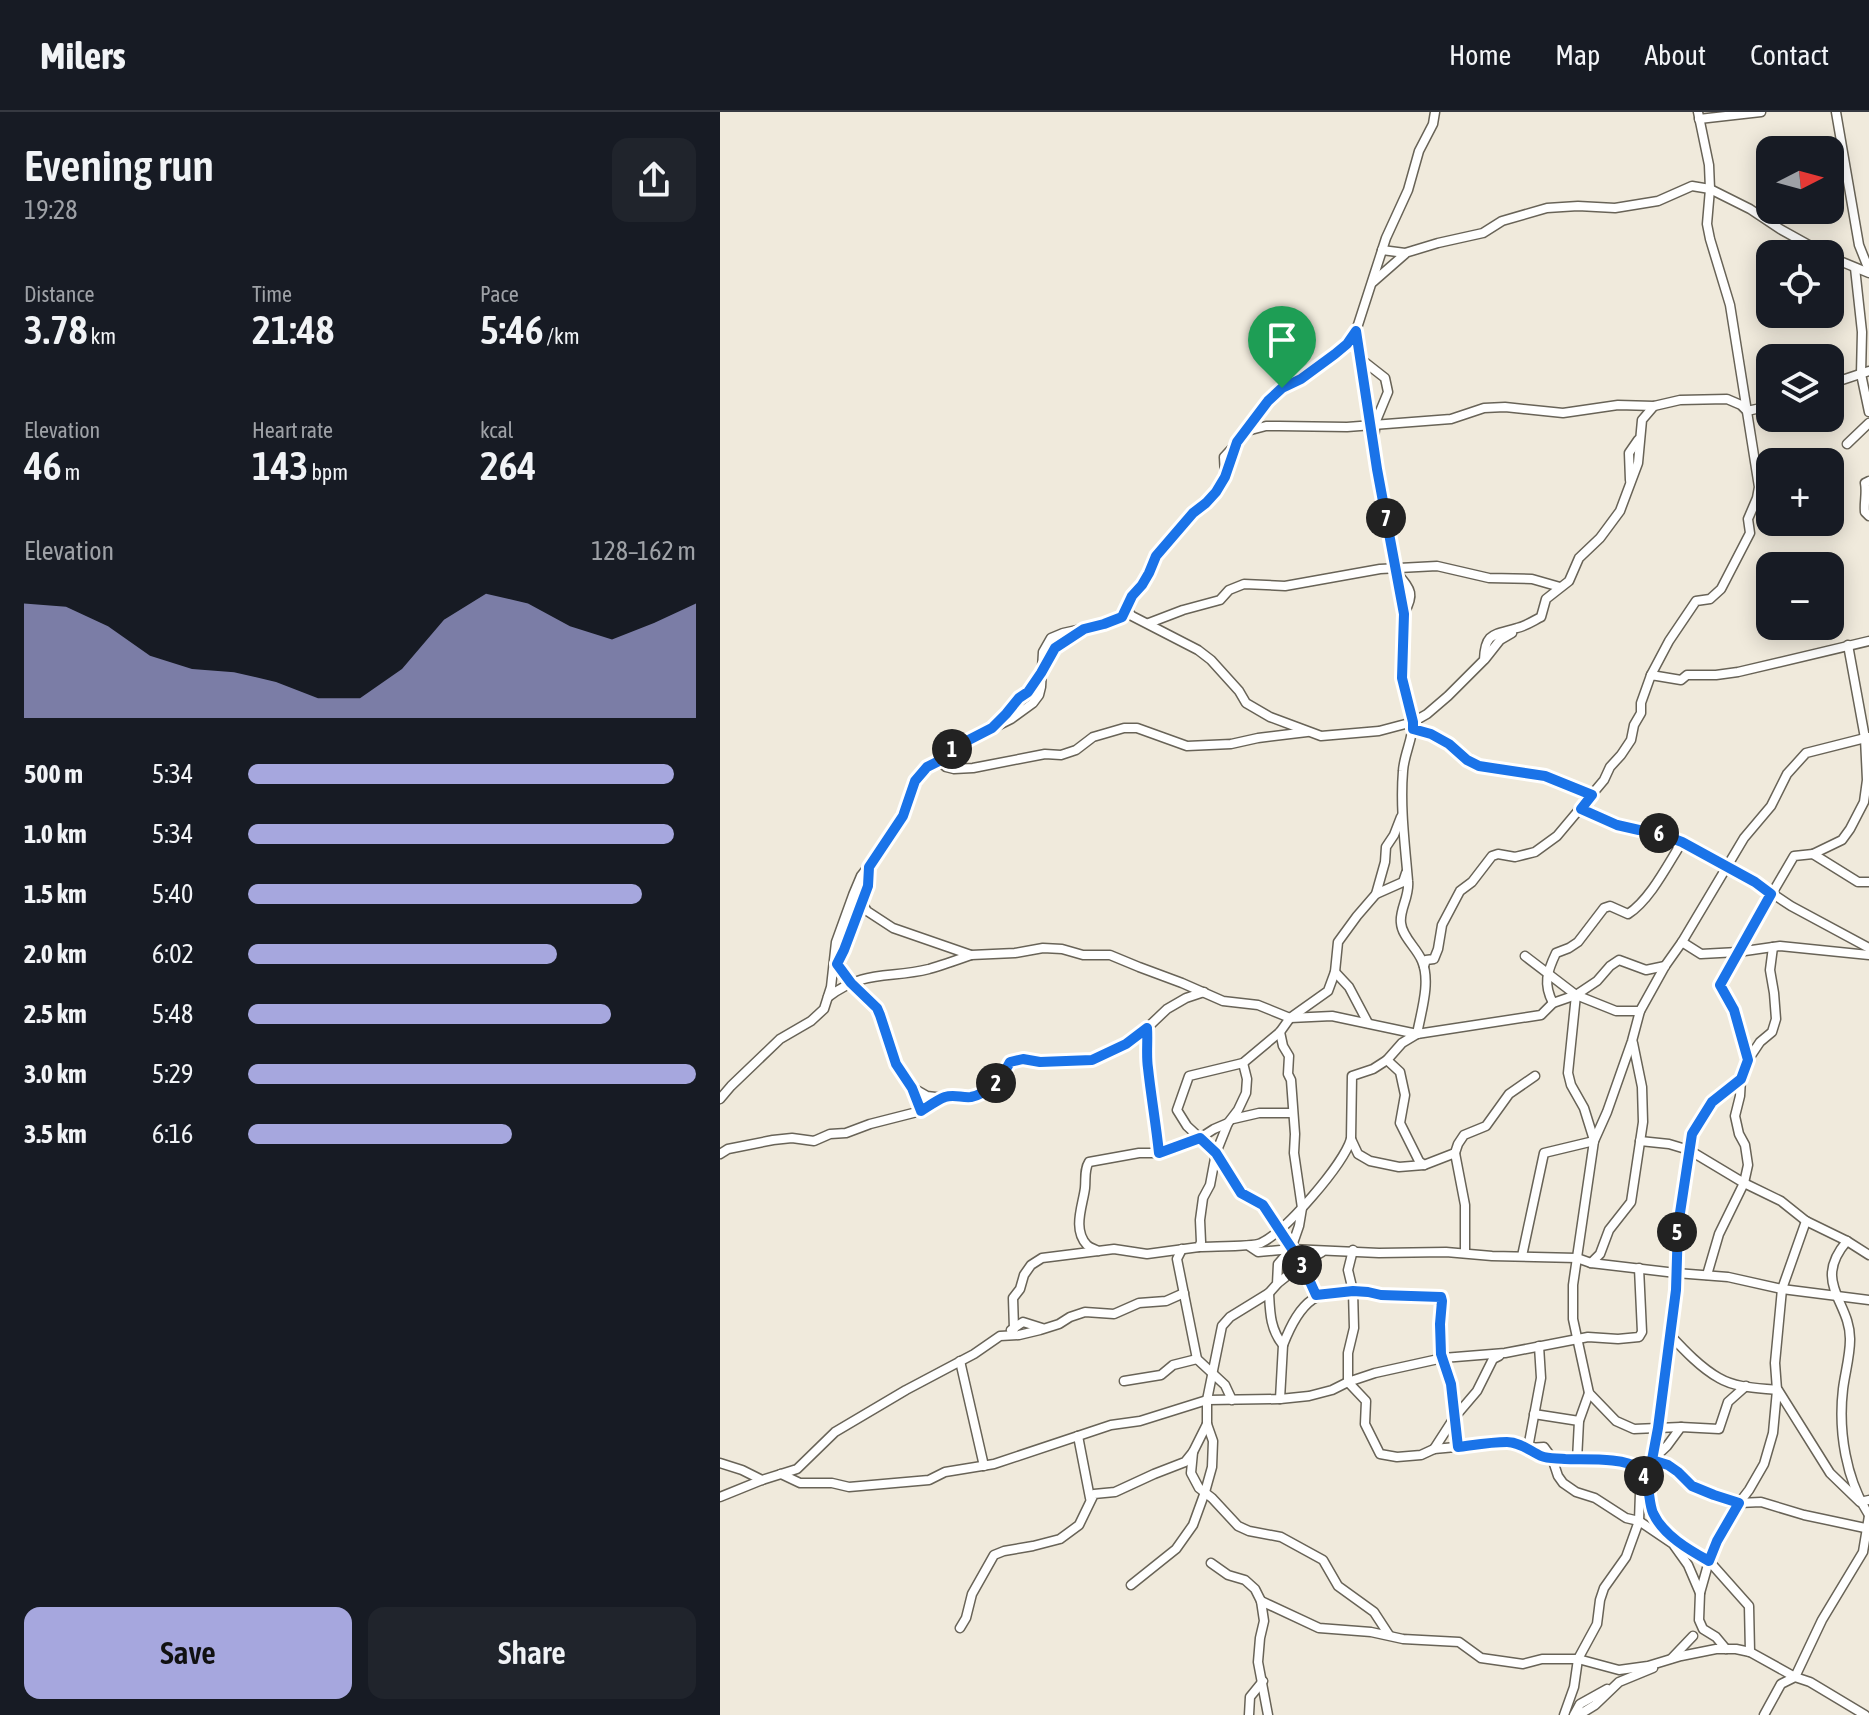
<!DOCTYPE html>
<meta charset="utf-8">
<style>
body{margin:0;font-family:"Asap Condensed",sans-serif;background:#20242c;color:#f1f3f6;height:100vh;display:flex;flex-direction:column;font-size:30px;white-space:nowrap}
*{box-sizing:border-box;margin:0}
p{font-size:26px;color:#9ea1a6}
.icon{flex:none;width:44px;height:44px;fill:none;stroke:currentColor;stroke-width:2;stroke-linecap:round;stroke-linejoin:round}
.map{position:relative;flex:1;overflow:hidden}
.panel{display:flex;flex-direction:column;background:#171b24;width:720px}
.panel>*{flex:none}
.needle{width:52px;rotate:84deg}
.buttons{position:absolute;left:1036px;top:24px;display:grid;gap:16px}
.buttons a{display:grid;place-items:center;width:88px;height:88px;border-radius:16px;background:#171b24;box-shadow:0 4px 20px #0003;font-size:40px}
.pin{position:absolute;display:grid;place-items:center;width:68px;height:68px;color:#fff;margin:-82px -34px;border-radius:50% 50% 50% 0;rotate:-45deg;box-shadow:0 0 8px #0007}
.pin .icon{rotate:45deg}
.km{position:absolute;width:40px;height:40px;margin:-20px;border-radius:50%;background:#222;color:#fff;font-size:22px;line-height:40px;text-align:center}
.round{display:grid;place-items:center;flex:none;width:84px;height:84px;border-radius:16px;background:#20242c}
.summary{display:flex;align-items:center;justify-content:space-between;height:136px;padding:0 24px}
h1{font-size:44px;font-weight:600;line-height:60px}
.metrics{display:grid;grid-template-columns:repeat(3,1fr);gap:12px;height:136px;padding:8px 24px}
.metrics div{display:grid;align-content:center}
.metrics b{font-size:40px;font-weight:600}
.metrics small{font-size:22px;font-weight:400}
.metrics p{font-size:22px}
.chart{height:224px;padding:16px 24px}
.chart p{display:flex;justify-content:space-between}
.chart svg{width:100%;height:144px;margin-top:8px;fill:#a6a7de;opacity:.7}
.button{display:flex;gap:16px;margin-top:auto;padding:16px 24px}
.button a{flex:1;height:92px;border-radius:16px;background:#a6a7de;color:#111;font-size:32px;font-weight:600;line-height:92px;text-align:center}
.button a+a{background:#20242c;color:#f1f3f6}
ul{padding:0 24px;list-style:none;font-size:26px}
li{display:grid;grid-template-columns:128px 96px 1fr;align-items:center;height:60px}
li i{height:20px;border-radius:10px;background:#a6a7de}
header{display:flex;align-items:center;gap:48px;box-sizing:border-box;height:112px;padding:0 40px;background:#171b24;border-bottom:2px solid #363941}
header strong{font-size:38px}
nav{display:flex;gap:44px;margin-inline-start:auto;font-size:28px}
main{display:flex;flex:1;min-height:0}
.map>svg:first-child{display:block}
</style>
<header>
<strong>Milers</strong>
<nav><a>Home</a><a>Map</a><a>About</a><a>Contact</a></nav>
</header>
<main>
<section class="panel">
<div class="summary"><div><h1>Evening run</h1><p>19:28</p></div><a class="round"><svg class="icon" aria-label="share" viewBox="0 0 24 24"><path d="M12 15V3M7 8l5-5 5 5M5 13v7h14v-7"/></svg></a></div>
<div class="metrics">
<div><p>Distance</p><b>3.78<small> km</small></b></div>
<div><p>Time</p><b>21:48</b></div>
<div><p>Pace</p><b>5:46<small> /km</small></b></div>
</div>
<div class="metrics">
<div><p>Elevation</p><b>46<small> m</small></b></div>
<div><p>Heart rate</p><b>143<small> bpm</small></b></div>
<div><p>kcal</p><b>264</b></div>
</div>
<div class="chart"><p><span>Elevation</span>128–162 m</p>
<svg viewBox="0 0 160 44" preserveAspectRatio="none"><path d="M0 44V9L10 10L20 16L30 25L40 29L50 30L60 33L70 38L80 38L90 29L100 14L110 6L120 9L130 16L140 20L150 15L160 9V44z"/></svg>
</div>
<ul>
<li><b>500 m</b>5:34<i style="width:95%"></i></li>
<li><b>1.0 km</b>5:34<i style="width:95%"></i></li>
<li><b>1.5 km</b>5:40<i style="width:88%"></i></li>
<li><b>2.0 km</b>6:02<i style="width:69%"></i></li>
<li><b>2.5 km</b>5:48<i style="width:81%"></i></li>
<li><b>3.0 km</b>5:29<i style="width:100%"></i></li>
<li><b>3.5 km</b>6:16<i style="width:59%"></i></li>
</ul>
<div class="button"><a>Save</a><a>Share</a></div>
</section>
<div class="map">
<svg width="1149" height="1603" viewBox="0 0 1149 1603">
<rect width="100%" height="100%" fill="#f0eadc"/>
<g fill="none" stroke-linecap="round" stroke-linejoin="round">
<!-- minor casing -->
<g stroke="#686357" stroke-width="11">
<g id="minor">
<path d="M1116,0L1139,133L1149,158"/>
<path d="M979,7L1041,0"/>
<path d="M662,138L685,141L718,131L763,121L782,109L827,96L858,94L895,96L938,89L972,74L990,77L1030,97L1060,117L1105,142"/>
<path d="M1110,145L1149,161"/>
<path d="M1135,156L1142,220L1141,262L1149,300"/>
<path d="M653,170L685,142"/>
<path d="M642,249L651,314"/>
<path d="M1110,272L1149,259"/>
<path d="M527,319L546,314H559L627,315L731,307L764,296L785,295L843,301L898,293L934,294"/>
<path d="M1127,332L1149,311"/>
<path d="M505,364L504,345L517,331"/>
<path d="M910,368L909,341L918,328"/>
<path d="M1149,369L1145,371C1147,381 1144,390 1145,400L1149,404"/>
<path d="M677,461C691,478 695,482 684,501"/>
<path d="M406,497L412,504L478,538L491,548L519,579L526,591L550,605L601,624L659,619L693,610L707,602L728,584L764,548C765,520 774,523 797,516C806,514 813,509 821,505L826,487L849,469L859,446L880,426L900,399L918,351L922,308L934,294L960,288L1007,287L1021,293L1027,299L1050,294"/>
<path d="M429,511L463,498L500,488L509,478L524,472L565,474L660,457L717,454L769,466L812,467L840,475"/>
<path d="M765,547L780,528L792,521"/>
<path d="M931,563L949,529L976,489L990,487L1001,477L1030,421L1028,407L1037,386L1039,375L1010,193L990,127L987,112L990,77L989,53L978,0"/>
<path d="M280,608L299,586L308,580L321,561L335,536L361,519"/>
<path d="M693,617L711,622L729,632L747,648L759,654L825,664L872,683"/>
<path d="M219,649L226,655L234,657L253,656L325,642L341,643L356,638L373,625L404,616H417L467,634L511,632L538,626L587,620"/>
<path d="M861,697L897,713L919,718L933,719L962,730L1035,770L1071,794L1149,836"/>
<path d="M1093,742L1122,728L1130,717L1144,690L1147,668L1145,626L1128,533"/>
<path d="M656,782L665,750L666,735L674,723L681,705"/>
<path d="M142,791L147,799L173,816L251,843L295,841L323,836L342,837L363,843H390L419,855L462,871L503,889L538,893L570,906L612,904L697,922"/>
<path d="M962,830L981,842L1018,840L1060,834L1149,843"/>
<path d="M805,844L856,883"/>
<path d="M117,852L131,871L157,896L176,952L192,976L201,999"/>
<path d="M117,852L124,838L148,774L149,756"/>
<path d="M704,854L706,848L714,847L718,837L722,813L740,779L752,770L772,744L778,742L795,745L815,740L837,724L884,668L890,655L901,643L911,628L914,613L921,601V591L931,563L961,568L967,563H996L1018,560L1149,529"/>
<path d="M615,860L629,875L648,911"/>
<path d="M108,885C145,857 169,867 209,857C223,853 237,848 251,843"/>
<path d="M833,891C823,872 827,860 836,841L849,836L858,830L884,796L890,794L908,802C930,788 948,752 962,730"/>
<path d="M920,899L912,929L887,1000L874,1029L853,1173V1207L869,1281L896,1309L914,1317L961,1315"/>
<path d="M427,916C428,929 426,943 428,956C431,984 436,1012 439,1041"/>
<path d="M697,922C701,900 711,870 702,849C697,836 682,825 681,811C679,798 690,784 688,769C685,733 680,695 683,659C684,642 693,627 693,610L682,566L684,502L653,334L656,309L668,280L665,266L642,248L636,219L666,126L688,78L699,39L713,12L715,0"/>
<path d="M1028,948L1025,933L1014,898L1000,873L1018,840L1074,744L1093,742L1138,770H1149"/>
<path d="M193,976L207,984L224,986"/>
<path d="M0,987L11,974L60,927L91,909L104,897L111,875L116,830L133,783L141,764L163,736L174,716L183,704L190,679L200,663L207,655L219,649L235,635L291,607L313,591L319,583L321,575L323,540L331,526L343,521L384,512L402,505L412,484L422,473L429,461L436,444L473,401L486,391L496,380L505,365L517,330L548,289L562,276L581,267L615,242L627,232L636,219"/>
<path d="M513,1007L539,1001H572"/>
<path d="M631,1027L638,1042L650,1049L679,1055L704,1053L735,1041L738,1032L744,1023L766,1014L789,982L815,964"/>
<path d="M874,1028L864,996L851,973L848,961L856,883L877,869L890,854L899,848L926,858L945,854"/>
<path d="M920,1029L949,1032L969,1038L1024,1071L1061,1089L1086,1109L1127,1129L1149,1143"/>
<path d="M735,1041L745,1093V1141"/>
<path d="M0,1042L8,1037L53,1028L72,1026L94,1029L110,1022L126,1021L150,1012L201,999L224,986L236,983L250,985L273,974L284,962L290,950L303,947L320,950L372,948L406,932L427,916L447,897L466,886L484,880"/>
<path d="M704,1053L699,1049L680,1011L685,983L680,960L667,948L682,931L697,922L821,903L833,891L856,883L896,899H920L945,854L962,830L1024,726L1051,694L1067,662L1086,641L1149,625"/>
<path d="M1127,1129C1091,1171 1131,1190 1130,1228C1130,1244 1125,1261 1123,1277C1118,1319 1126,1368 1149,1403"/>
<path d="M529,1134L538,1140L571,1137L659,1141L726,1140L772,1144L857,1146L871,1151L956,1161L1008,1165L1062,1177L1149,1188"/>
<path d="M479,1135C491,1134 534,1135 541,1131C566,1119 623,1053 631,1027L632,964L653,957L667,948"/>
<path d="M462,1137L457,1147L477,1247L505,1273L512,1288"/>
<path d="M633,1138L628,1158L633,1179L634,1216L628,1241V1270L646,1289L645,1312L660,1342L677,1345L701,1343L714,1337L790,1330L808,1336L823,1345L865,1349H894L912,1352L919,1357L925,1366L930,1380L933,1400"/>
<path d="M378,1139C375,1137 370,1136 367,1133C352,1117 363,1093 365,1076C366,1066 364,1058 369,1050L419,1041H439L480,1026L494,1017L508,1011L518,998L526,981L527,967L523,951"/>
<path d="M802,1144L824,1041L874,1029"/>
<path d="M871,1151L880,1142L889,1118L911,1090L923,1010L922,975L913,931"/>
<path d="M987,1163L999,1122L1024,1071L1028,1053L1025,1033L1019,1022L1015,1004L1020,984L1021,967L1028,948L1040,930L1052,920L1056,907L1054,881L1050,858L1053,835"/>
<path d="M558,1171L582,1152L602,1140"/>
<path d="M549,1181C550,1200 550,1217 563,1233L560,1287"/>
<path d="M596,1183L582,1152L543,1093L521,1081L496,1041L467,1014L457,998L469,964L523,951L560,920L570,906L608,879L615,860L618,830L637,804L656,782L683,770L686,761"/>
<path d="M294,1217L293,1186L300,1177L304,1163L311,1153L322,1146L394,1137L427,1142L479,1135L481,1130L480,1108L483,1086L490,1073L496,1041L508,1011"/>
<path d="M291,1218L303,1210L322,1216"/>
<path d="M950,1223C964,1238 981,1256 999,1266C1016,1276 1039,1276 1057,1278"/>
<path d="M563,1233C580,1189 597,1173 647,1180C653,1181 659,1183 665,1184C683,1185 702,1184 721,1185L722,1189L720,1212L721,1242L731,1272L738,1335"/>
<path d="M819,1234L821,1266L808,1336L824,1335L832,1346L838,1364L843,1371L856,1380L875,1386L906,1406L919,1409L953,1432L968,1453L980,1481L979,1508L983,1517L996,1525L1006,1537"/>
<path d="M240,1249L264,1354"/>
<path d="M404,1269L441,1263L453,1253L477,1247"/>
<path d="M1058,1278L1110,1361L1140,1390L1149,1388"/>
<path d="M814,1302L859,1309"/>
<path d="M358,1324L370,1386"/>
<path d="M714,1337L734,1306L757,1279L773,1247L779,1244"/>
<path d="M473,1340L471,1361L479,1376L492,1386L518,1414L529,1419L561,1425L603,1448L618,1474L654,1500L669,1523"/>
<path d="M857,1348L859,1309L869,1281"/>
<path d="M932,1348L948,1353L958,1360L972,1374L994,1383L1019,1391L1041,1390L1084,1403L1145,1416"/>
<path d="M932,1348L947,1334L961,1315L999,1317L1008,1290L1026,1274"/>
<path d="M0,1351L22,1358L42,1368"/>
<path d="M61,1362L80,1371H112L129,1375L209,1368L225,1360L274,1352L391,1313L420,1309L487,1288L560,1287L589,1284L612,1278L628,1270L655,1261L723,1246L785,1241L868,1225L898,1227L919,1225L922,1220L919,1156"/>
<path d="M0,1385L42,1368L77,1357L115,1320L186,1278L254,1242L280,1224L299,1223L320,1218L339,1212L350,1205L365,1200L394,1202L419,1191L446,1189L464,1181"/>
<path d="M931,1398L940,1410L962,1434L989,1449L1029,1494L1030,1540"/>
<path d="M491,1451L508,1463L525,1468L535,1477L541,1489L544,1509L540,1526L538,1550L548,1603"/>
<path d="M411,1473L456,1437L473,1413L485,1380L492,1355L493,1329L487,1312V1288L502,1214L510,1205L549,1181L557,1172L558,1152L571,1137L579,1114L582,1096L574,1041L575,1022L571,968L568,962L569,944L563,934L560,920"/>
<path d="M980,1481L989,1449L997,1429L1019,1391L1029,1378L1044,1352L1053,1321L1057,1278L1055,1251L1062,1177L1086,1109"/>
<path d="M541,1489L599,1516L651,1520L683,1527L739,1530L761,1546L803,1552L822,1547H858L899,1558L928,1554L961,1544L996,1537H1016L1030,1540L1075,1565L1090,1570L1145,1603"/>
<path d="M240,1516L246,1506L252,1482L274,1443L284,1439L313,1434L340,1427L359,1413L374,1382L395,1380L434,1362L465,1350L473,1340L487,1312"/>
<path d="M952,1546L973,1524"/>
<path d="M529,1603L530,1585L543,1569"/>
<path d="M844,1603L854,1575L858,1547L877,1512L880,1488L884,1476L906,1445L919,1409L920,1381L932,1348L938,1316L956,1178L958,1114L972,1022L992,990L1021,967"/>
<path d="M854,1603L860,1592L887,1577"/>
<path d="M859,1603L875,1593L899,1570L933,1556"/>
<path d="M1044,1603L1061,1572L1075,1565L1102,1508L1143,1440L1149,1404"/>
</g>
</g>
<!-- minor -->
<use href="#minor" stroke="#fff" stroke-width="8"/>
</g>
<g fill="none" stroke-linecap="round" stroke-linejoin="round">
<!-- route casing -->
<g stroke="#fff" stroke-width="16">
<path id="route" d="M636,219L657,357L684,502L682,566L693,610V617L711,622L729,632L747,648L759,654L825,664L872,683L861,697L897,713L919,718L933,719L962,730L1035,770L1051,782L1000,873L1014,898L1028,948L1021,967L992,990L972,1022L958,1114L956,1178L938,1316L932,1348L948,1353L958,1360L972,1374L994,1383L1019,1391L997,1429L989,1449C969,1438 943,1423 933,1401C927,1386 932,1369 917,1356C905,1345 862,1348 845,1347C837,1346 828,1347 821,1344C810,1339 800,1330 787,1330C771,1330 754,1333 738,1335L731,1272L721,1242L720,1212L722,1189L721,1185L661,1183L648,1180L633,1179L596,1183L582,1152L543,1093L521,1081L496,1041L480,1026L439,1041C436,1012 431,984 428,956C426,943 428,929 427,916L406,932L372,948L320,950L303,947L290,950C282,966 269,981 251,985C242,986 234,982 225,985C217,988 209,994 201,999L192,976L176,952L160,903L157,896L131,871L117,852L124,838L148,774L149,755L183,704L195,669L207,655L219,649L235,635L272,616L286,602L299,586L308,580L321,561L335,536L364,517L384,512L402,505L412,484L422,473L429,461L436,444L473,401L486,391L496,380L505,365L517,330L548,289L562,276L581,267L615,242L627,232Z"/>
</g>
<!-- route -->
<use href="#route" stroke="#1a73e8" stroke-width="10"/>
</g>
</svg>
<div class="buttons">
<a><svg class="needle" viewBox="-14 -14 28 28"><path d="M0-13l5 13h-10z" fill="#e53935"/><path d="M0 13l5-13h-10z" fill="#9ea1a6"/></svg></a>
<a><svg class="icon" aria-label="locate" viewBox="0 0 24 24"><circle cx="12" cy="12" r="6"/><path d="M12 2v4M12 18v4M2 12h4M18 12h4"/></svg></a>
<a><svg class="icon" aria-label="layers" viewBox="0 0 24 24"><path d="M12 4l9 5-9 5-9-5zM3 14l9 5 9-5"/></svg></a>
<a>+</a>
<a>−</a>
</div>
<div class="pin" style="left:562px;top:276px;background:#1e9e55"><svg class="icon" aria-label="arrive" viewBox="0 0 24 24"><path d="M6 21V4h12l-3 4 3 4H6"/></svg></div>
<b class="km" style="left:232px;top:637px">1</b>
<b class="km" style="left:276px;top:971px">2</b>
<b class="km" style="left:582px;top:1153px">3</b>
<b class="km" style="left:924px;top:1364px">4</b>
<b class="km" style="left:957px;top:1120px">5</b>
<b class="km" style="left:939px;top:721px">6</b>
<b class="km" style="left:666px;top:406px">7</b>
</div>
</main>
